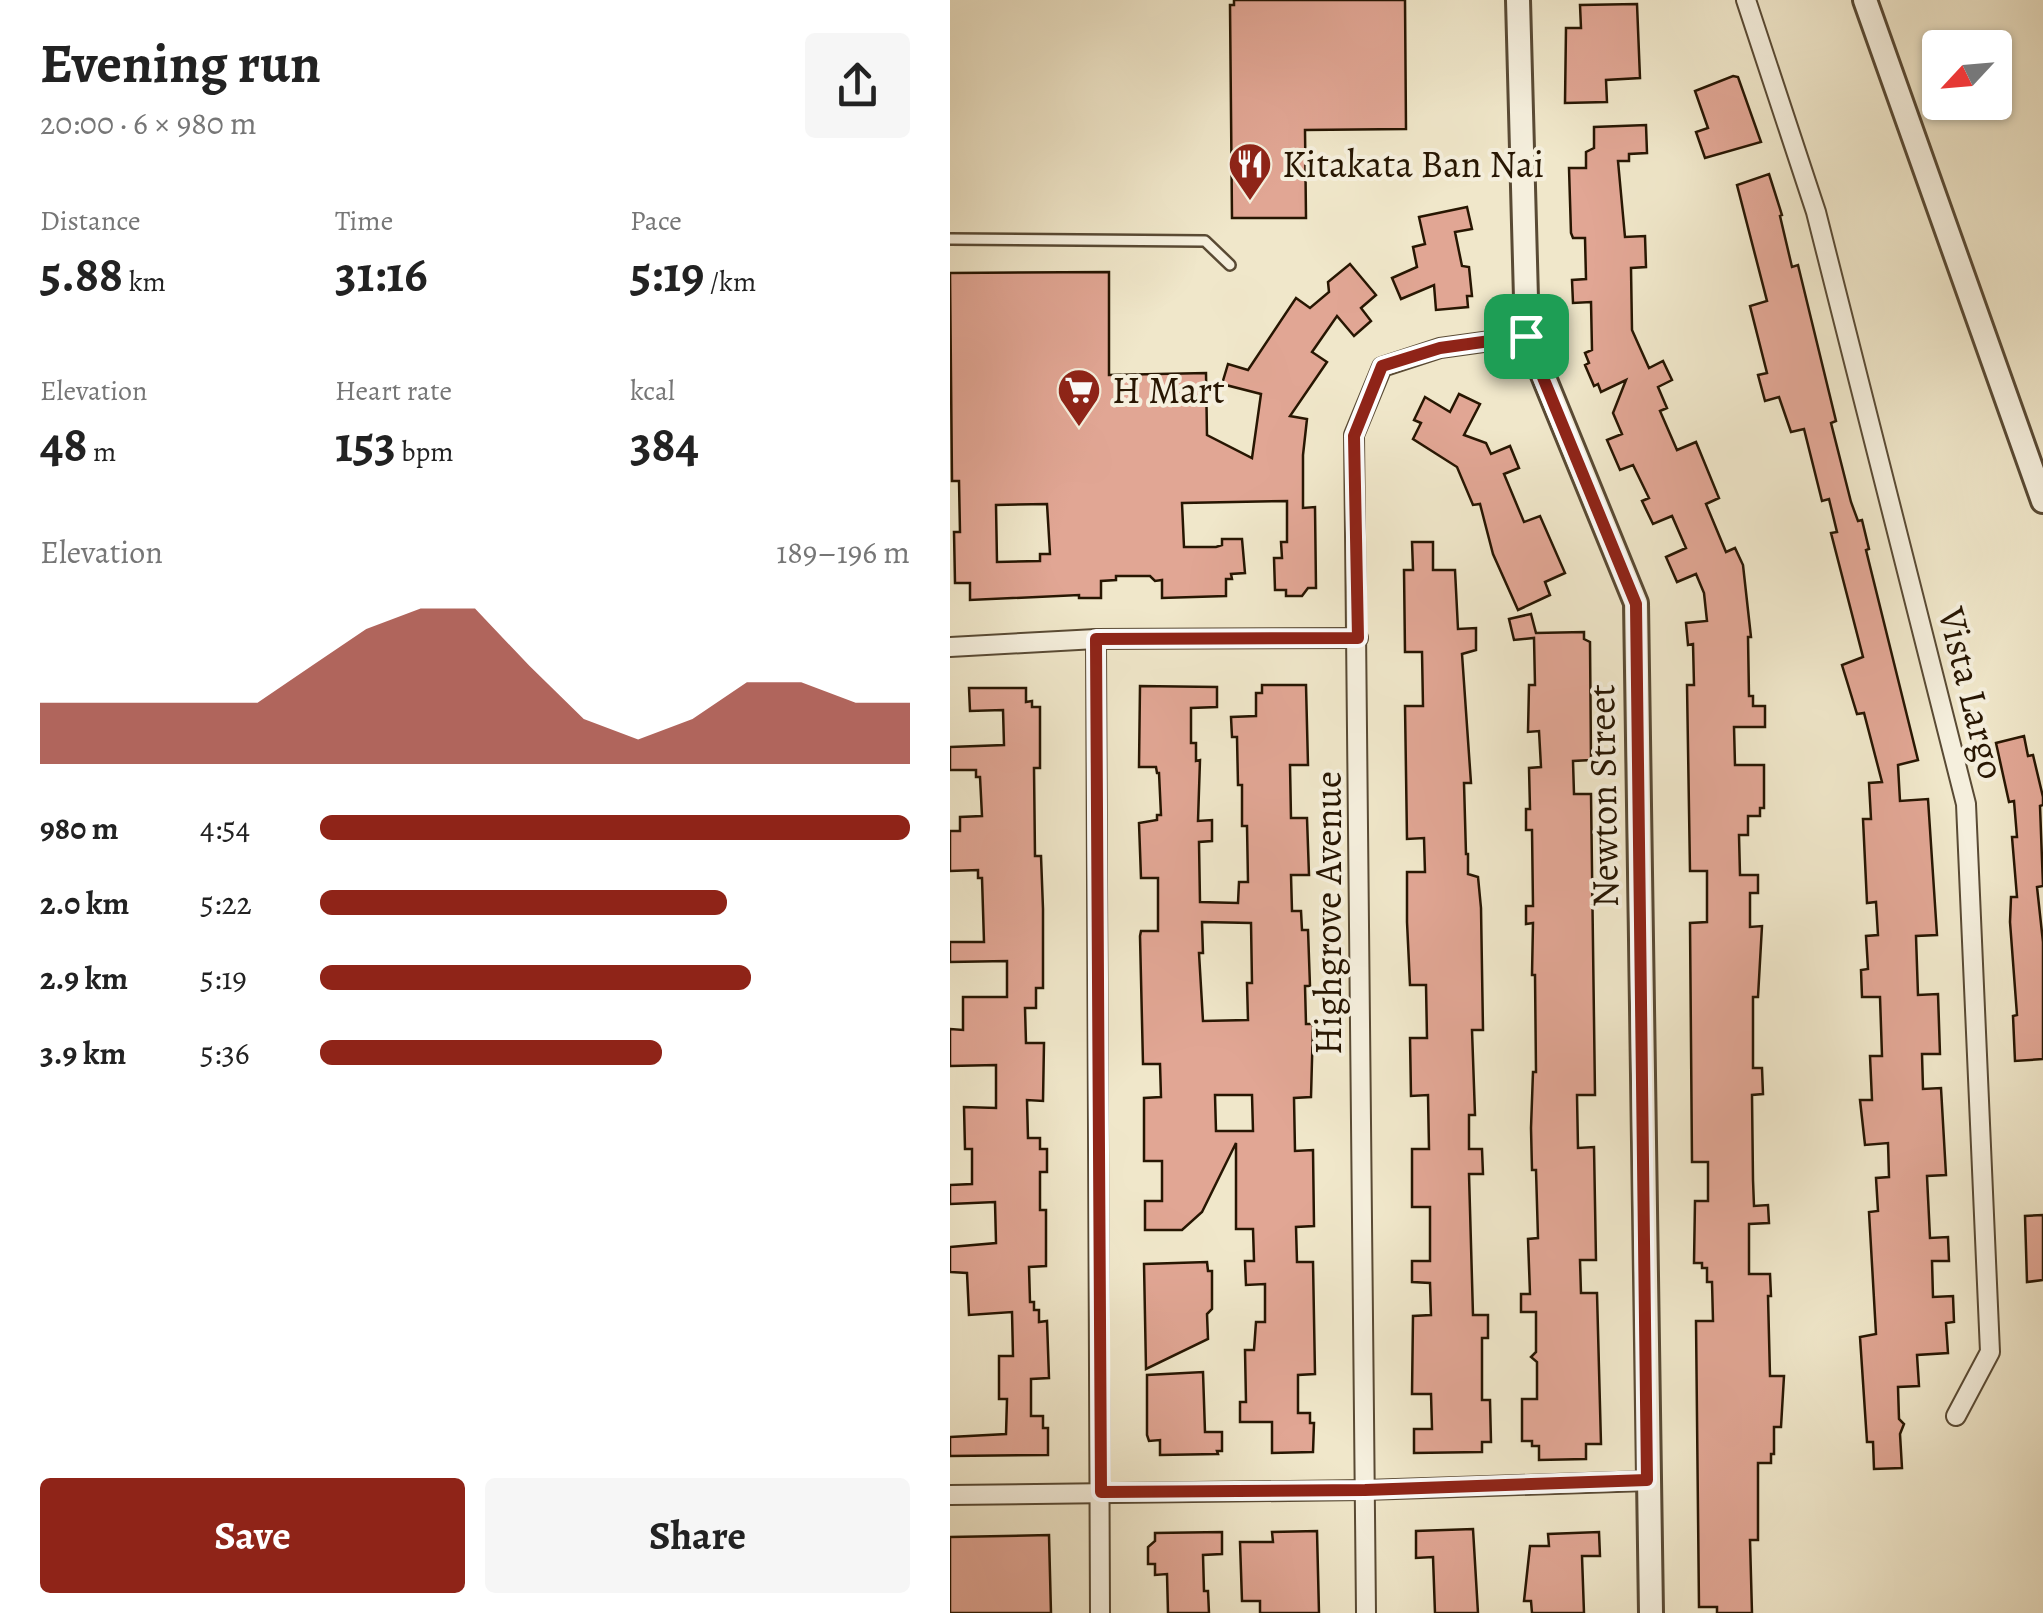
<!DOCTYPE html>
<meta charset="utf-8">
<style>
body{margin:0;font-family:Alegreya,serif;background:#f6f6f6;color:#222;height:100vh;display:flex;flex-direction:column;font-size:38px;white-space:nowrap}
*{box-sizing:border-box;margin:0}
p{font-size:32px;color:#767676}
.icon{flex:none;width:55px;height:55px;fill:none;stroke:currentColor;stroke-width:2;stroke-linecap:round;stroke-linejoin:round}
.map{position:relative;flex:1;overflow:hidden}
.side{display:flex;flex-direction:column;background:#fff;width:950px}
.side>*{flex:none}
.needle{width:65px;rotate:244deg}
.fabs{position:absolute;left:972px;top:30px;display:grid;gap:20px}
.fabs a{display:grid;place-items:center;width:90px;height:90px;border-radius:10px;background:#fff;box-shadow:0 2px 8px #0004;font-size:50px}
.pin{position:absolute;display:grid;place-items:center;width:85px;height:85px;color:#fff;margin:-42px;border-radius:20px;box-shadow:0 5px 15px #0006}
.round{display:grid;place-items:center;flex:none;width:105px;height:105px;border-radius:10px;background:#f6f6f6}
.headline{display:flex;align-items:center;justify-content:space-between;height:170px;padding:0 40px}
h1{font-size:55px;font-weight:700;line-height:75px}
.stats{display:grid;grid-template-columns:repeat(3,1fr);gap:15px;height:170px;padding:10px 40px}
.stats div{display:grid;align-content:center}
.stats b{font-size:50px;font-weight:700}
.stats small{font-size:28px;font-weight:400}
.stats p{font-size:28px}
.chart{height:280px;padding:20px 40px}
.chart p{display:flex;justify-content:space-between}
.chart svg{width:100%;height:180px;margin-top:10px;fill:#8f2418;opacity:.7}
.primary-button{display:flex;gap:20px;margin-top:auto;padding:20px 40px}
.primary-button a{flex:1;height:115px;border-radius:10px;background:#8f2418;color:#fff;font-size:40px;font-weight:700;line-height:115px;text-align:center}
.primary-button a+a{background:#f6f6f6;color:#222}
ul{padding:0 40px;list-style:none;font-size:32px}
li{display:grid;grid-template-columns:160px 120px 1fr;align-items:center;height:75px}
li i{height:25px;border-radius:12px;background:#8f2418}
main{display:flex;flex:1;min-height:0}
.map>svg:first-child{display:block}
</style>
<main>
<section class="side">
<div class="headline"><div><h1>Evening run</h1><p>20:00 · 6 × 980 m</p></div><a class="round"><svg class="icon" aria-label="share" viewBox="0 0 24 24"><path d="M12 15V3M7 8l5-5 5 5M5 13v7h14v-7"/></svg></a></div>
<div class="stats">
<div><p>Distance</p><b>5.88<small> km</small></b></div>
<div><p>Time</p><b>31:16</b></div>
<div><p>Pace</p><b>5:19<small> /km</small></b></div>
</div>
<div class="stats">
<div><p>Elevation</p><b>48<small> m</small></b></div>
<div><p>Heart rate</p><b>153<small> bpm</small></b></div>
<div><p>kcal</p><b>384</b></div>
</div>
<div class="chart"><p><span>Elevation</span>189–196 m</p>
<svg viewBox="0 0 160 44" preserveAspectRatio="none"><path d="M0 44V29L10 29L20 29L30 29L40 29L50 20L60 11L70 6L80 6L90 20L100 33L110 38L120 33L130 24L140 24L150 29L160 29V44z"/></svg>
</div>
<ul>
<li><b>980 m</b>4:54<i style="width:100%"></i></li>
<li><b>2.0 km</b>5:22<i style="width:69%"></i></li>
<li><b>2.9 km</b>5:19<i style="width:73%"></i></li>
<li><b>3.9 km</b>5:36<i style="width:58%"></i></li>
</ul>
<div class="primary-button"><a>Save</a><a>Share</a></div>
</section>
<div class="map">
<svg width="1093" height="1613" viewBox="0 0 1093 1613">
<rect width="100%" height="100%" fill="#f0e7ca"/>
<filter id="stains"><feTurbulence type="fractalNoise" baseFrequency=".002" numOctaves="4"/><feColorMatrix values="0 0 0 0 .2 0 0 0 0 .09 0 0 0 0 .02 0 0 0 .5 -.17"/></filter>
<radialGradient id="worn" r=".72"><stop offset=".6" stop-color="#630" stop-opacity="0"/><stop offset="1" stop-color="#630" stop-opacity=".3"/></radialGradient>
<!-- building -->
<g fill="#e1a694" stroke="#271602" stroke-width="2.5" fill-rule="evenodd">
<path d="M284,0H455L456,129L355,130L356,218H282L280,5H284Z"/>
<path d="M687,4L690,78L656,80L657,102L615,103L616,28H631L630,5Z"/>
<path d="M783,76L788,77L811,142L755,158L746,132L758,128L745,91Z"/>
<path d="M696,125L697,153L679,154V161H668L675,237L695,236L696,267L681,268L682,330L699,368L713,361L722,380L708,387L717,408L710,411L727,450L746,442L769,498L756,504L776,552L785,548L793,565L801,637H798L799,696H803V706H815V727H784L785,765H814V808H810V816H798V835H789L790,875H808V893H800V927L812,926L808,997H803V1068H812L813,1094L802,1095L803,1180L804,1206L818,1205L819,1223L799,1224V1274H820L821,1296H818L820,1376H834L831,1427H824V1454H821V1463H808V1540H800L802,1613H767V1607H749L746,1321H763L762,1282H757V1268H752V1263H744L745,1201H758V1162H742L740,923L757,922V871H740L737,685H744L743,644L738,645L736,623L757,621L754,593L746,574L727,582L716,557L736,548L722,516L703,524L692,501L699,498L683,465L670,470L657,440L672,434L663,413L676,380L651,392L648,384L644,386L635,365L639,363L635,353L642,350L641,302L623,303L622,280L636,279L635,238H623L621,233L619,168H636V152L644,148V127Z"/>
<path d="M819,174L832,215L830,216L842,267L848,265L886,421L881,423L901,502L908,521L912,520L919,549L916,550L968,760L948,765L950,801L978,799L987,935L966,936L968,995L988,994L990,1054H972L973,1089L991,1088L996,1175L977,1176L980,1238L998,1237L999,1261H982L983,1297L1003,1296L1004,1322L996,1323L998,1353L967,1355L969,1386L948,1387L949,1419L954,1424L950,1434L952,1468L924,1469L923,1442H917L910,1337L926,1334L919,1212L928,1211L926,1178L939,1177L938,1143L915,1145L910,1100H922L920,1056H932L930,997H912L911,970L918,969L916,936L928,935L926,902L917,903L913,819H921L919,783L932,782L914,713L907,714L892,665L913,657L881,533L887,532L879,499L872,501L854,429L841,432L829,397L815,401L808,375L817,373L800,306L817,301L787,185Z"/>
<path d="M517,207L522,229L505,232L512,266L519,267L522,296H517L518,307L486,310L484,285L451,299L442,278L467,267L463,247L475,244L469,217Z"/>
<path d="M400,264L426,295L411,308L421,321L404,336L387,316L362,352L377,362L340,416L357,419L353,455V508L365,507L366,588H358L352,596H336V590H325L324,558H332L331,542H337V501L232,503L234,547H266L272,545V539H292L295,573L281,574L282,579H276V596L212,598V580L205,581L200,576H166V580L151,581V598H129V595L20,600V583H5L4,532H10L9,481H2L0,273L159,272V375L256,373L257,435L302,458L311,394L272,384L278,364L298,370L346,298L360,308L379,292L378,282ZM97,504L100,554H90V561L47,562L46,505Z"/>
<path d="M509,394L530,404L514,435L536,443L541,454L560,446L569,468L554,474L574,522L590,516L615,573L595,582L600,595L568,610L543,554L530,504L523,505L507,467L463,439L471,423L464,420L475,397L500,412Z"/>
<path d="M462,542H483V570H505L508,629L526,628V650L512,654L521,783H514L516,854H518V874L528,877L531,908L533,1030H522L525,1115H519V1149H532L533,1174H519L523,1315H538V1338H532V1400H540L541,1442H532V1452L464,1453V1429H482L481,1394H462L463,1316L481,1315L480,1283L462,1282V1261H480V1207H462V1149H479L478,1095L461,1096L460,1038H477L476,985H460L457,922V872H475L474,838L457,839L455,706H473L472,652H455L454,570H463Z"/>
<path d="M581,614L586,633L634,632V639L640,642L641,760L623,761L624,794H641L645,1095H627L628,1148L644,1147L646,1260H630L631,1293H647L651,1444H636V1459L589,1460V1446H582V1441H572V1399H587V1362L581,1357L586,1352V1312H571V1294H580L578,1239L588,1238L586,1170H582L581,1128L583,1072H586L585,975H582L583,923L576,924V906H583L582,830H576V809H580L579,768L591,767L589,731L578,732L579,685H585L584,638L564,640L559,619Z"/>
<path d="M312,685H356L358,765H340L341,818H357L359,875H341L342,911H351L352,930H358L360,986H355L356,1024H363L361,1097L344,1098L345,1151L363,1150L364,1226L346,1227L347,1262H363L365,1374L348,1375V1413H360V1423H364L363,1452L322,1453V1422H290V1402H296L295,1350H304L306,1322H315V1284L296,1285L295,1261H304L303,1229H286V1143L252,1212L232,1230H195V1201H212V1161H194V1098L211,1097L210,1064H193L190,936L191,931H208V878H191L189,823L207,820V815H211L209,773H207L206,767H189L190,686L267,687V707L241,708V743H246V761L250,760L248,821L262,820V841L249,842L250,902L288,903L289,882H298L297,826H292V785H288L287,737H282L281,717L306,716V693H312ZM252,922L301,923L302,983H297L298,1020L253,1021L249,953H253ZM265,1095H302L303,1131H266Z"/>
<path d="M19,688H76V702L82,701V707H90V768H84L85,856H91L93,909V988H86V1008H75L76,1043H94L93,1101L77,1100L78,1138H90V1149H97V1172H90V1210H96V1266L79,1267L80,1302H84V1310H89V1322L97,1321L99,1378L81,1379V1416H93V1428H98V1455L0,1456V1437L56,1434L57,1399H49V1356H63L62,1312L19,1315L17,1273L0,1272V1247L46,1243L45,1202L0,1204V1185L22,1184V1149H15L14,1107L46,1108V1065L0,1066V1029L13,1030V997H57V961L0,962V942H34L32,878H28V870L0,871V831H10V817L32,816L30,777H26V770H0V747L54,745L53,710L20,711Z"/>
<path d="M1074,736L1078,756L1083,755L1093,797V805L1090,806L1093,886L1087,887L1093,942V1059L1065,1061L1063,1016L1067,1015L1060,922L1061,897H1067L1062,837H1067L1064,801L1059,802L1046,743Z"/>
<path d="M1093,1215V1280L1077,1282L1075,1216Z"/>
<path d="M257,1262L258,1271H262V1309L257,1314L258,1339L196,1369L194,1264Z"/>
<path d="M253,1372L255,1432H272V1451H267L268,1454L210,1455V1440L199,1441L197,1435V1375Z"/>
<path d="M523,1529L528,1613H485L483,1557L466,1558V1531Z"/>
<path d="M367,1531L369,1613H310V1601H292L290,1542H323L322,1532Z"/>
<path d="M272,1532V1554L253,1555L254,1591H258L259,1613H218L217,1574L205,1575V1564H198V1547L205,1541V1533Z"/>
<path d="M649,1532L650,1556H632L634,1613H582L581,1601H574L580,1546H599L598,1534Z"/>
<path d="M99,1535L101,1613H0V1537Z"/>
</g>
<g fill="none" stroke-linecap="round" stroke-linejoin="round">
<!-- service casing -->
<g stroke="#594a34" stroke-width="14">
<path id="service" d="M0,239L255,241L280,265"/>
</g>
<!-- minor casing -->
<g stroke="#594a34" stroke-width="22">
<g id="minor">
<path d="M796,0L866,212L1016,804L1040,1352L1006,1416"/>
<path d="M146,639L150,1613"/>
<path d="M0,647L146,639L408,638"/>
<path d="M0,1495L415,1490L697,1481"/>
<path d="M416,1613L404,435L432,367L490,348L577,336"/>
</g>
</g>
<!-- tertiary casing -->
<g stroke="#594a34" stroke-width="28">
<g id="tertiary">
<path d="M568,0L577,336L686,603L701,1613"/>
<path d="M915,0L1093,501"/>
</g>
</g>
<!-- service -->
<use href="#service" stroke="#f5efdd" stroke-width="9"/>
<!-- minor -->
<use href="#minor" stroke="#f5efdd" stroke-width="18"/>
<!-- tertiary -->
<use href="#tertiary" stroke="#f5efdd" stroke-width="22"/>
</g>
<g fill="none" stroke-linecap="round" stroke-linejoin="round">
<!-- route casing -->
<g stroke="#fff" stroke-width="20">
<path id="route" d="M576,336L686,604L697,1480L415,1490L151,1492L146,639L408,638L404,436L432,366L490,348Z"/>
</g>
<!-- route -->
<use href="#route" stroke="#8f2418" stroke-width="12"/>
</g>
<!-- icons -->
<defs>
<g id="restaurant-pin" transform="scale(2.25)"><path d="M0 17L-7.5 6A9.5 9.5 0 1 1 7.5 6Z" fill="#8f2418" stroke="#f5efdd"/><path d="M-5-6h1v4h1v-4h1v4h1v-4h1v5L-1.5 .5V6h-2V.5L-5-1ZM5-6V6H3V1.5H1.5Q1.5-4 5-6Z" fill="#fff"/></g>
<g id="supermarket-pin" transform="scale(2.25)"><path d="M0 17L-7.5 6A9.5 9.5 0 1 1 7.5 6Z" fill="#8f2418" stroke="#f5efdd"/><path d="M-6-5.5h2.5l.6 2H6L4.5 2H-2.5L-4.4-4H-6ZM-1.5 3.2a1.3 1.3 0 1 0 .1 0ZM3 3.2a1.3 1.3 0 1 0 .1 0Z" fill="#fff"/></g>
</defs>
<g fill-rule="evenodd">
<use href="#restaurant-pin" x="300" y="164"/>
<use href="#supermarket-pin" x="129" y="390"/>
</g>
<g text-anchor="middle" stroke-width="8" stroke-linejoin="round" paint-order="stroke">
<!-- poi labels -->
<g font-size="38" fill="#271602" stroke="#f5efdd" text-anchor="start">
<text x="332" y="177">Kitakata Ban Nai</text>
<text x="162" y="403">H Mart</text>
</g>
<!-- street labels -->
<g font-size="38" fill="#271602" stroke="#f5efdd">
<text transform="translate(1022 693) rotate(76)" y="13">Vista Largo</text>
<text transform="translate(653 796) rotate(-91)" y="13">Newton Street</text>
<text transform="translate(378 913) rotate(-90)" y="13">Highgrove Avenue</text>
</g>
</g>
<rect width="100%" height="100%" filter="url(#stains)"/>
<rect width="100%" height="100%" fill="url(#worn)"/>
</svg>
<div class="fabs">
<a><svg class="needle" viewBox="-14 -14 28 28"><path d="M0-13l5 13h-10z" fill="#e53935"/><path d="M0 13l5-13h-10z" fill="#767676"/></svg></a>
</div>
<div class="pin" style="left:576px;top:336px;background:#1e9e55"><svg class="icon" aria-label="arrive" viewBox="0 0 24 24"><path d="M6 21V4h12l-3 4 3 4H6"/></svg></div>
</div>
</main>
